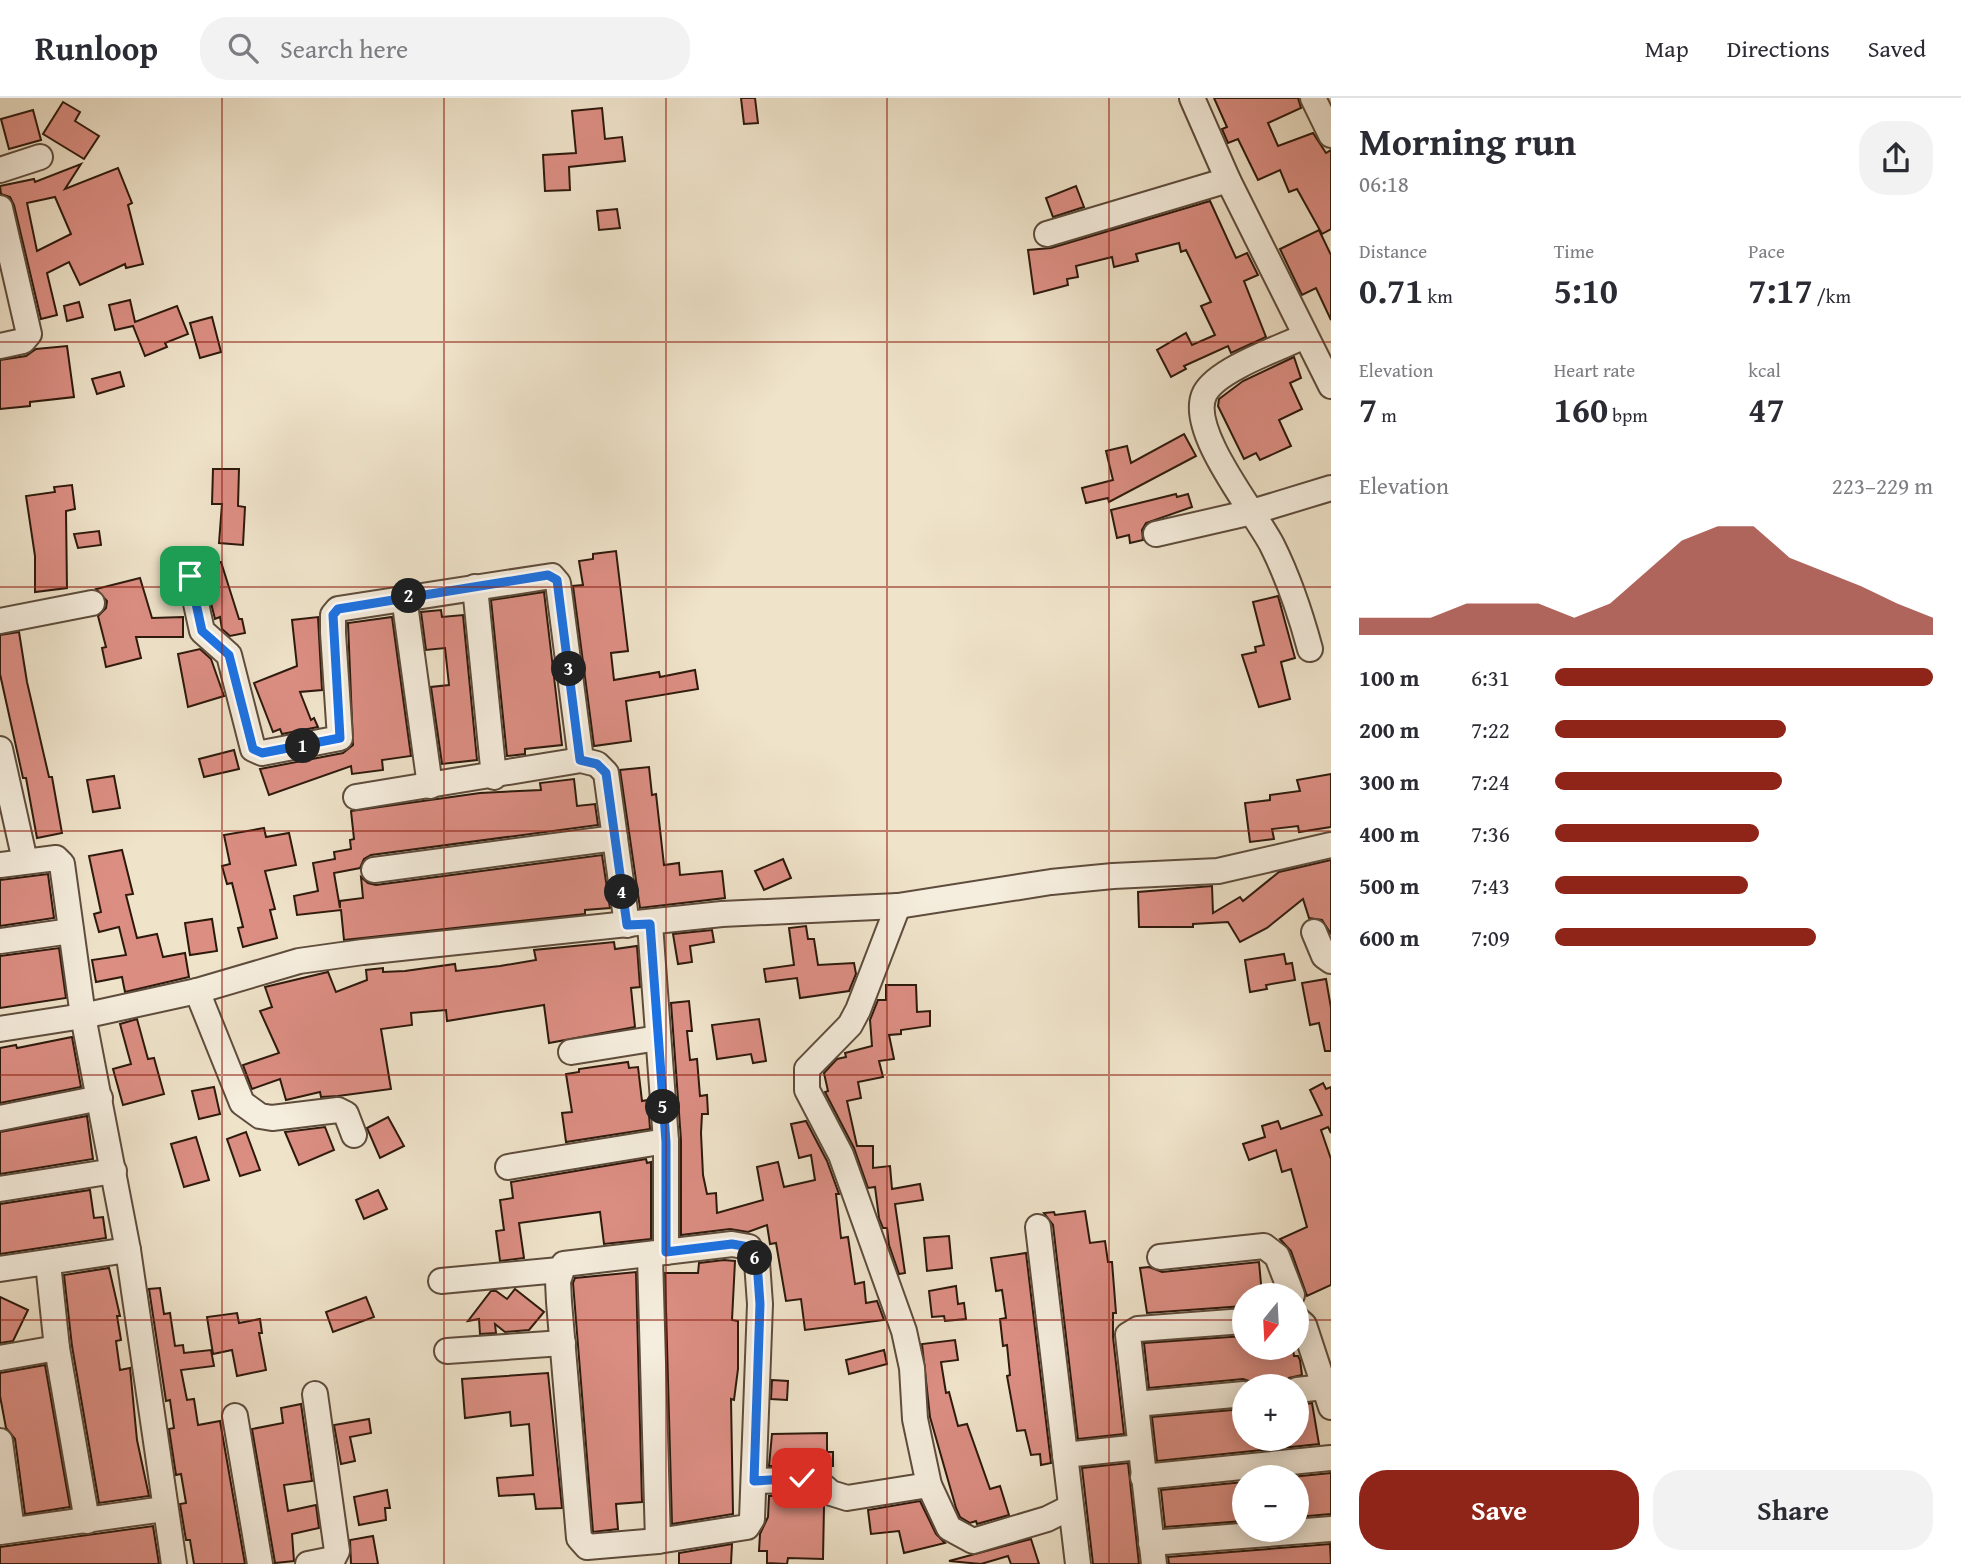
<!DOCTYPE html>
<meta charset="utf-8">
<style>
body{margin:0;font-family:"Gentium Book Plus",serif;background:#f2f2f3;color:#2b2b33;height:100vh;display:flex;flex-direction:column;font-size:26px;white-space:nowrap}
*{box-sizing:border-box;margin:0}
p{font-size:23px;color:#7c7c81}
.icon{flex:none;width:38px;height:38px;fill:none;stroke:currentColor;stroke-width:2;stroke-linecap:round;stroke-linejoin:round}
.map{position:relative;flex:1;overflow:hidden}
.drawer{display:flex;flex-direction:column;background:#fff;width:630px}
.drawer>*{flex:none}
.needle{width:46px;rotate:198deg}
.buttons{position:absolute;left:1232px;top:1185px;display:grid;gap:14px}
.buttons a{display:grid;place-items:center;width:77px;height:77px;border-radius:50%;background:#fff;box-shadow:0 4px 18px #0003;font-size:35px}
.pin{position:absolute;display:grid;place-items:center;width:60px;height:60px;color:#fff;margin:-30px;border-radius:14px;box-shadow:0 4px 10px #0006}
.km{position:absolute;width:35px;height:35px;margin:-18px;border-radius:50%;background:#222;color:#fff;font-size:19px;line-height:35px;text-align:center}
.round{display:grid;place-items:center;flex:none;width:74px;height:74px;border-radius:28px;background:#f2f2f3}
.summary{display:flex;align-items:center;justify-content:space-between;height:119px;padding:0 28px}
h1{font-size:38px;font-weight:700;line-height:52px}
.metrics{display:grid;grid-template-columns:repeat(3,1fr);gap:10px;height:119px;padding:7px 28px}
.metrics div{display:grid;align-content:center}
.metrics b{font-size:35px;font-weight:700}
.metrics small{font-size:19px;font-weight:400}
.metrics p{font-size:19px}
.chart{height:196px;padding:14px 28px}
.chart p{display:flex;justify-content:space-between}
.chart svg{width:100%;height:126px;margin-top:7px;fill:#8f2418;opacity:.7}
.primary-button{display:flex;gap:14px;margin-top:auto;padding:14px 28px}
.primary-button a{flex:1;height:80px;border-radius:28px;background:#8f2418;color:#fff;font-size:28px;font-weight:700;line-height:80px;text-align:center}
.primary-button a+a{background:#f2f2f3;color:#2b2b33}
ul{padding:0 28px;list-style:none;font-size:23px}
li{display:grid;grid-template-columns:112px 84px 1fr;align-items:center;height:52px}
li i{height:18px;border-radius:9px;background:#8f2418}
header{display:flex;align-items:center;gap:42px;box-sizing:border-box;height:98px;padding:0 35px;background:#fff;border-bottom:2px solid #e1e1e2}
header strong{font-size:33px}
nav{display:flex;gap:38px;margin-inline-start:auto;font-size:24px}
.search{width:490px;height:63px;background:#f2f2f3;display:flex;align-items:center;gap:18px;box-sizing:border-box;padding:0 24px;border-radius:28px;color:#7c7c81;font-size:26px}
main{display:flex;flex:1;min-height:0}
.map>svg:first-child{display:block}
</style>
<header>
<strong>Runloop</strong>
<div class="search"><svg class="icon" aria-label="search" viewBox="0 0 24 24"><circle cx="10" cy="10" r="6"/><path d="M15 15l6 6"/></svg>Search here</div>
<nav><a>Map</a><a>Directions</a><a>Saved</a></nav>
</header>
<main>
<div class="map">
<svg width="1331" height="1466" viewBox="0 0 1331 1466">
<rect width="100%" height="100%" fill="#efe3ca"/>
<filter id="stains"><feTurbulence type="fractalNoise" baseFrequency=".00286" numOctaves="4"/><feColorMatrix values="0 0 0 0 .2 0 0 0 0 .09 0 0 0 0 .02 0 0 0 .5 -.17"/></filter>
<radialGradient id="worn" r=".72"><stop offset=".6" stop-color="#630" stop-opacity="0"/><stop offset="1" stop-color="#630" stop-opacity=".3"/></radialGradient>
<!-- building -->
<g fill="#dc8e83" stroke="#2d190c" stroke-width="2" fill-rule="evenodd">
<path d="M741,0H755L758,25L744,26Z"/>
<path d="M1214,0H1298L1301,10L1268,25L1278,48L1313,35L1326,55L1331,52V131L1322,136L1297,91L1289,94L1280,72L1258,82L1238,41L1228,45L1222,31L1227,29Z"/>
<path d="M63,4L80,14L75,23L99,38L84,61L43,36Z"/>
<path d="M602,10L605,41L622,39L625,63L569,69L570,92L545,93L543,57L576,55L572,13Z"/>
<path d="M33,12L41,42L9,51L1,21Z"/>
<path d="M81,66L65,91L118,70L132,105L128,107L143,166L126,170L125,166L80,187L69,164L47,175L57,217L41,221L14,107L10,99L1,96L0,88L34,81L35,84ZM55,99L71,136L37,153L27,105Z"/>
<path d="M1076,88L1084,109L1053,119L1046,100Z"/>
<path d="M1210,103L1236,160L1247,155L1258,177L1244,183L1266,239L1231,255L1228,248L1184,268L1186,271L1171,279L1157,252L1186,235L1192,247L1215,237L1201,208L1211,204L1186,152L1181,154L1179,145L1136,156L1138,163L1114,169L1112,159L1076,168L1078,179L1067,181L1068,187L1034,196L1028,152L1051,150Z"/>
<path d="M617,111L620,130L599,132L597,113Z"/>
<path d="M1319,132L1331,157V222L1316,190L1302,197L1280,151Z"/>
<path d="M130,202L135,224L177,208L188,236L165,245L167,249L145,258L133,228L115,232L109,207Z"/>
<path d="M79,204L83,219L67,223L64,208Z"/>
<path d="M212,219L221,254L200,260L190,225Z"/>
<path d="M67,248L74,299L30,304V308L0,311V262L26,258L36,251Z"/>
<path d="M1294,259L1301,280L1290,285L1302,311L1279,322L1291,348L1260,362L1256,355L1244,361L1218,308L1219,301L1243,283Z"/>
<path d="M120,274L124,288L97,296L92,281Z"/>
<path d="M1184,336L1196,358L1109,404L1108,400L1086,405L1082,390L1113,382L1106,353L1127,348L1131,365Z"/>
<path d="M213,371H239L238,408L245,409L243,447L219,445L222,406H212Z"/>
<path d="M72,387L75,411L66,413L67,490L35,494V458L26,398L55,394L54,389Z"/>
<path d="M1176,396L1177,399L1188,396L1192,409L1146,425L1142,432L1143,442L1130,445L1129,437L1117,440L1111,412Z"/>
<path d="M99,433L101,447L78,450L74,436Z"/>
<path d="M616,453L628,553L611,555L614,582L659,574L660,579L695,572L698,591L626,603L631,643L594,648L573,488L583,487L579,463L593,461V456Z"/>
<path d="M221,464L239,521H242L245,535L230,538L222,531L220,519L215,521L202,470Z"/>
<path d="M140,480L152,520L183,519V539H136L141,560L106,569L102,550L106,549L98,518L106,510L107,503L96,491Z"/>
<path d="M544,494L562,647L525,651V656L507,658L491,502Z"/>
<path d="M1278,498L1295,560L1281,564L1290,601L1259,609L1242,557L1256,554L1255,549L1264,547L1253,504Z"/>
<path d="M441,512L442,519L463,517L477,662L442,666L431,589L449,587L445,550L426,552L421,514Z"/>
<path d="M318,519L322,592L300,594L311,622L314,620L318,629L282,636L280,631L273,634L254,585L297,568L292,522Z"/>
<path d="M392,519L411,658L382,662L383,672L352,676L351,668L269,697L260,671L343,655L353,647L348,525Z"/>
<path d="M19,534L27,584L49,679H52L62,735L37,740L26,680H23L0,576V537Z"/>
<path d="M200,551L211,561L224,598L188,609L178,556Z"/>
<path d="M234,652L239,671L204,679L199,661Z"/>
<path d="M649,669L652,697L656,696L664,767L679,765L680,777L722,773L725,800L640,810L620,672Z"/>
<path d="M1331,676V729L1299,734L1298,728L1272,731L1274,741L1250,744L1245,705L1270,702V697L1300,693L1297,682Z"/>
<path d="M114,678L120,710L93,714L87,682Z"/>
<path d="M574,681L577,708L595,706L598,727L371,757L364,761L360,770L334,775L340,810V803L363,800L361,779L368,785L376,787L602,757L610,810L585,812V816L344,842L341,812L297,817L294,798L318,793L313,765L335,761L334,754L351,751L350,742L354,741L351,713L480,695L541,692L540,685Z"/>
<path d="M264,730L266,739L289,735L296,767L265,773L275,811L270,812L277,840L243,849L238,830L243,829L232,785L227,786L222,768L230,766L224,737Z"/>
<path d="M122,752L133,796L126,797L137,840L157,836L163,859L185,855L189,879L125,894L122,879L96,884L92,862L126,857L119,829L99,834L94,816L101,814L89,758Z"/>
<path d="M783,761L791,780L764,792L755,773Z"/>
<path d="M1331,762V836L1322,822L1309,820L1303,801L1267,830L1240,844L1228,824L1193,826V829H1139L1138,794L1212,788L1213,815L1240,799L1243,803L1279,774Z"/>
<path d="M48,776L54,820L0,828V782Z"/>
<path d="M212,821L217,853L190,857L185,825Z"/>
<path d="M806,828L808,841H814L818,867L854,865L856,876L849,893L800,900L797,880L766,884L764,871L794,867L789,830Z"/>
<path d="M712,832L714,844L690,848L692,864L678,866L673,836Z"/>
<path d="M614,844L615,851L637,848L640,889L631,890L635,929L549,945L544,907L447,923L446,912L411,915L412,927L381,931L391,991L338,998L321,999L320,994L286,1002L280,981L252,991L243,967L279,955L260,913L272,909L265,889L328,874L336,894L367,882L366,872L383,870V874L405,873L455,866L456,873L500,868L536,862L534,852Z"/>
<path d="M59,850L66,900L0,910V858Z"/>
<path d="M1284,856L1286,866L1292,865L1295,882L1266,887L1267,891L1250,894L1245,862Z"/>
<path d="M1326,881L1331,910V953H1325L1319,925L1310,927L1302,885Z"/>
<path d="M886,887H916L917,914L930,913V928L901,932V936L889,937L894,961L879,963L883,979L858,984L861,1000L847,1003L857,1048H873V1070L890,1068L892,1091L920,1086L923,1102L895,1106L905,1175L899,1176L889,1147L887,1130H883L879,1120L875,1089L868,1090L854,1050L825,994L828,993L824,975L837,961L846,959L845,955L872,948L870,922L878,902H886Z"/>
<path d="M689,903L692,933H687L690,962L697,961L700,998L707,997L708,1016H702L701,1035L703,1077L707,1096L716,1095L717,1115L763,1102L757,1069L778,1064L784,1089L815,1082L811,1057L799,1060L791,1026L806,1023L827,1063L839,1096H836L841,1140L848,1139L855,1186L864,1184L866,1205L877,1203L884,1222L805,1232L801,1201L786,1203L776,1145L770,1146L767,1127L748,1134L730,1131L681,1137V1042L671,905Z"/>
<path d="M137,921L148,961L154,960L164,996L123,1007L113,971L131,966L120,926Z"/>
<path d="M759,921L766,963L753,965L751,956L717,961L712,927Z"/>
<path d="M72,939L81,989L0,1005V950L16,947L17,950Z"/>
<path d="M628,964L629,970L638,969L642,1003L648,1002L650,1031L566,1044L562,1015L572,1014L566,976L579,974V971Z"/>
<path d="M1323,985L1326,991L1331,989V1035L1328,1029L1321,1032L1331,1061V1187L1307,1198L1291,1153L1280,1141L1307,1129L1291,1071L1282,1074L1276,1052L1249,1062L1243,1046L1265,1039L1262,1028L1278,1023L1281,1031L1322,1017L1310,992Z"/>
<path d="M214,989L220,1016L199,1021L192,993Z"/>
<path d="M87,1018L93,1061L0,1076V1034Z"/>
<path d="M388,1019L404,1048L380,1060L367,1030Z"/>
<path d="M325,1029L334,1052L299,1067L285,1034Z"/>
<path d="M246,1034L260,1072L240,1078L227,1041Z"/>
<path d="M196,1039L209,1082L184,1089L171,1046Z"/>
<path d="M646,1061L647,1065L651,1064V1141L604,1146L600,1114L519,1125L524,1160L500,1163L496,1133L504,1132L500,1102L513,1100L511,1084Z"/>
<path d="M90,1092L94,1120L103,1119L106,1140L0,1156V1106Z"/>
<path d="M378,1092L387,1111L364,1121L356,1102Z"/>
<path d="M1085,1113L1090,1145L1105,1143L1108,1164H1112L1116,1215H1113V1239L1124,1336L1078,1341L1053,1127L1044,1115L1054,1114L1055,1117Z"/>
<path d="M949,1138L952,1170L927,1173L924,1140Z"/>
<path d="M1026,1155L1051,1365L1041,1367L1040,1356L1031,1357L1025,1332L1017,1333L1007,1278L1010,1277L1007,1247L1003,1248L1000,1221L1006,1220L1002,1192L996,1193L991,1160Z"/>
<path d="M724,1162L735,1163L732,1222L738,1223V1271L734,1302L731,1301L733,1416L672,1426L665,1175H698L699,1165Z"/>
<path d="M1259,1164L1262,1197H1244V1208L1147,1215L1140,1170L1149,1169L1162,1174Z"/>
<path d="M109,1170L120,1218H117L121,1242L116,1243L120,1272L130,1270L137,1342L149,1398L99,1405L72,1248L64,1177Z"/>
<path d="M636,1174L642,1404L616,1406L618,1431L593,1434L573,1185L575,1180Z"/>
<path d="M956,1188L958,1206L964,1205L966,1221L945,1223L944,1218L932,1219L929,1193Z"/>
<path d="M160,1190L164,1216L170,1215L175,1248L183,1247L184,1255L211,1252L214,1268L181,1272L187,1302L194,1301L198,1327L220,1323L245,1466H194L190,1442H186L180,1406L186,1405L181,1376L176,1377L169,1331L174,1330L170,1302L166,1303L149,1191Z"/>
<path d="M515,1191L544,1214L529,1232L505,1234L495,1226L496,1235L480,1236L479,1221L468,1223L491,1193H496L507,1201Z"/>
<path d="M0,1199L28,1212L13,1243L0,1245Z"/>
<path d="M366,1199L374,1219L333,1234L326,1214Z"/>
<path d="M237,1215L239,1225L260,1221L262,1235H259L266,1272L237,1278L232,1252L213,1256L207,1219Z"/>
<path d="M1244,1238V1250H1293L1294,1258H1298L1300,1262L1302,1277L1289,1280L1284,1286L1264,1288L1243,1281L1149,1290L1144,1245Z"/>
<path d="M955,1242L958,1262L941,1264L946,1295L949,1294L958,1328L967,1326L990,1391L1000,1388L1009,1417L977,1426L976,1423L970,1425L960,1419L956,1410L930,1319L922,1246Z"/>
<path d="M884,1252L887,1266L849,1276L846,1262Z"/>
<path d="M45,1267L70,1409L25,1416L15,1341L6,1330L0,1298V1275Z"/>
<path d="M548,1275L562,1410L536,1411L534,1396L499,1398L497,1380L533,1377L529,1326L511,1328L510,1314L465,1320L462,1281Z"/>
<path d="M772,1282L788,1283L787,1302L771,1301Z"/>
<path d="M1312,1305L1319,1346L1157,1363L1152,1319L1244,1311V1340H1297L1300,1307Z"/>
<path d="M301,1306L312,1383L284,1387L288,1413L316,1407L319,1430L292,1436L294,1463L275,1465L252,1331L283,1325L281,1310Z"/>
<path d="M369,1321L371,1335L350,1339L355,1363L341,1366L334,1327Z"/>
<path d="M827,1335V1354H833V1368H769L772,1336Z"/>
<path d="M1128,1365L1139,1466H1093L1082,1370Z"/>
<path d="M1331,1375V1416L1297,1419V1379H1291Z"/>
<path d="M1244,1384V1423L1165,1429L1161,1392Z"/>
<path d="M387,1392L390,1410H385L386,1422L359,1427L354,1399Z"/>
<path d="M811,1397L824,1408L823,1461L788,1460L787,1466L767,1465V1453H759L760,1436L768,1419L769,1398Z"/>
<path d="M920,1403L936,1436L945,1445L904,1455L899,1433L871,1436L868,1412Z"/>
<path d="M153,1428L159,1466H0V1449Z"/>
<path d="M373,1438L378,1466H351L350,1442Z"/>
<path d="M1031,1441L1039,1466H1011L1008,1458L981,1466L949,1463Z"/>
<path d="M732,1446L731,1466H679V1455Z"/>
<path d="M1330,1446L1331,1466H1169L1168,1459Z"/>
</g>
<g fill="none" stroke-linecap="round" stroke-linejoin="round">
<!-- minor casing -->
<g stroke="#5e4c3c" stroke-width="28">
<g id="minor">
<path d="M1192,0L1228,82L1331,288"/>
<path d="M1313,0L1331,37"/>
<path d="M0,72L40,59"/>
<path d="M0,110L29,236L23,243L0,248"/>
<path d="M1047,136L1228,82"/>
<path d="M1305,238C1280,250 1218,271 1205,295C1186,331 1255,414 1272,447C1289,481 1300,514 1310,551"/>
<path d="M1156,436L1252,414L1331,390"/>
<path d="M190,478L202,533L229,557L253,651L262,655L340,640L333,535V517L338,511L552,478L558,485L581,662"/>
<path d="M475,489L494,679"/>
<path d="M404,499L430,688"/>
<path d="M0,523L92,505"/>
<path d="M0,651L25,763"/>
<path d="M356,699L581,662L597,666L606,675L627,827"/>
<path d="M0,767L56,760L62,766L83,918L128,1152L174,1466"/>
<path d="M374,772L615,740"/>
<path d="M898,808L858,912L850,927L807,971V992L841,1057L904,1233L912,1270L915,1321L929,1387L949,1430L973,1443L1047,1421L1071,1409"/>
<path d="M650,826L666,1043V1154"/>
<path d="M1314,834L1324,858L1331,863"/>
<path d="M0,843L71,833"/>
<path d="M197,893L242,1005L260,1018L272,1020L338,1012L346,1016L354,1037"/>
<path d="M0,931L83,918L197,893L299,863L363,854L722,816L898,808L1051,784L1113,778L1218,773L1331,747"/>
<path d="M571,954L658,940"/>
<path d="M0,1020L100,1000"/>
<path d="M508,1069L666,1043"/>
<path d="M0,1091L114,1073"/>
<path d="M1038,1129L1078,1466"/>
<path d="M732,1146L749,1149L757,1164L760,1206L752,1421L747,1429L658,1443L587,1449L579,1440L559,1204L558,1183L564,1166Z"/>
<path d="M650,1158L658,1443"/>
<path d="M1160,1159L1264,1148L1277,1158L1292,1197"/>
<path d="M48,1165L57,1250L87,1423"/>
<path d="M0,1171L128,1152"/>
<path d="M441,1183L559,1172"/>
<path d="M1297,1221L1304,1227L1331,1309"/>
<path d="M447,1253L563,1245"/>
<path d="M0,1260L57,1250"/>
<path d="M1297,1292L1324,1289"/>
<path d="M1136,1306L1244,1296"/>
<path d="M235,1318L260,1466"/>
<path d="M0,1343L12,1432"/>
<path d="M1065,1357L1139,1349"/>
<path d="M1143,1379L1331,1360"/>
<path d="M754,1383L816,1382L831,1395L847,1400L929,1387"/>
<path d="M0,1434L164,1411"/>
<path d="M1151,1445L1331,1431"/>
<path d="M308,1466L333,1461L337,1453L315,1296"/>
<path d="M1154,1466L1128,1237L1138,1231L1244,1223"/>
</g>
</g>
<!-- minor -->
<use href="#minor" stroke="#f5eddd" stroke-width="24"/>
</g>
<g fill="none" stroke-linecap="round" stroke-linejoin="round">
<!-- route casing -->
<g stroke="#fff" stroke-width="14">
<path id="route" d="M190,478L202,533L229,557L253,651L262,655L340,640L333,517L338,511L548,477L557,482L580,662L597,666L606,675L627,827L650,826L666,1044V1154L732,1146L749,1149L757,1164L760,1206L754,1383L802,1380"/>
</g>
<!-- route -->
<use href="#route" stroke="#1a73e8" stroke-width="9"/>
</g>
<!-- grid -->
<path fill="none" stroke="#8f2418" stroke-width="2" stroke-opacity="0.55" d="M222,0V1466M444,0V1466M666,0V1466M887,0V1466M1109,0V1466M0,244H1331M0,489H1331M0,733H1331M0,977H1331M0,1222H1244M1297,1222H1331"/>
<rect width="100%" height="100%" filter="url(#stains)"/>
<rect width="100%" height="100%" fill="url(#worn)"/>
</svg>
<div class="buttons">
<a><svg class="needle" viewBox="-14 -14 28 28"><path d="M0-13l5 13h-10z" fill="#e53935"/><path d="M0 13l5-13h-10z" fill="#7c7c81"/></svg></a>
<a>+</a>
<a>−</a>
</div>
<div class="pin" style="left:190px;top:478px;background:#1e9e55"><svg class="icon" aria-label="arrive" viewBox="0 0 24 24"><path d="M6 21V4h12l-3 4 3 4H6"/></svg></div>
<div class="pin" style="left:802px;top:1380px;background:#d93025"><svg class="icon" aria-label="check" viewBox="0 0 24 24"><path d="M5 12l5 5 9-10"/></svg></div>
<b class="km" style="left:303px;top:648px">1</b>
<b class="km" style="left:409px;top:498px">2</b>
<b class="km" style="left:569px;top:571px">3</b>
<b class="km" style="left:622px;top:794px">4</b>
<b class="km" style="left:663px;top:1009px">5</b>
<b class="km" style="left:755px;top:1160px">6</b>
</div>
<section class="drawer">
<div class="summary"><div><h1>Morning run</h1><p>06:18</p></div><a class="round"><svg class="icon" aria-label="share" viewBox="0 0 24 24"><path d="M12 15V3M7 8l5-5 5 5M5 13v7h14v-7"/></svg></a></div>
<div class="metrics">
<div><p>Distance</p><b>0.71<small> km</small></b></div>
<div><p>Time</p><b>5:10</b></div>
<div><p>Pace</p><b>7:17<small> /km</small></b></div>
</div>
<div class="metrics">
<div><p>Elevation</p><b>7<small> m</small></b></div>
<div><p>Heart rate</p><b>160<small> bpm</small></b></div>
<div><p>kcal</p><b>47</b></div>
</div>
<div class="chart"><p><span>Elevation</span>223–229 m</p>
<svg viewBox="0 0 160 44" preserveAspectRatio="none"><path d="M0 44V38L10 38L20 38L30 33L40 33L50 33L60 38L70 33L80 22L90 11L100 6L110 6L120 17L130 22L140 27L150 33L160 38V44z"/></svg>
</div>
<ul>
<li><b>100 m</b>6:31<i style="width:100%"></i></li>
<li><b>200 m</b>7:22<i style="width:61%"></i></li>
<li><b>300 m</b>7:24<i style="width:60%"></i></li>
<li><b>400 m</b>7:36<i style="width:54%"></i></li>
<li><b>500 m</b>7:43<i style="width:51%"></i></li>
<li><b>600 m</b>7:09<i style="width:69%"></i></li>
</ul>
<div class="primary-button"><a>Save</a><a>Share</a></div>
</section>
</main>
